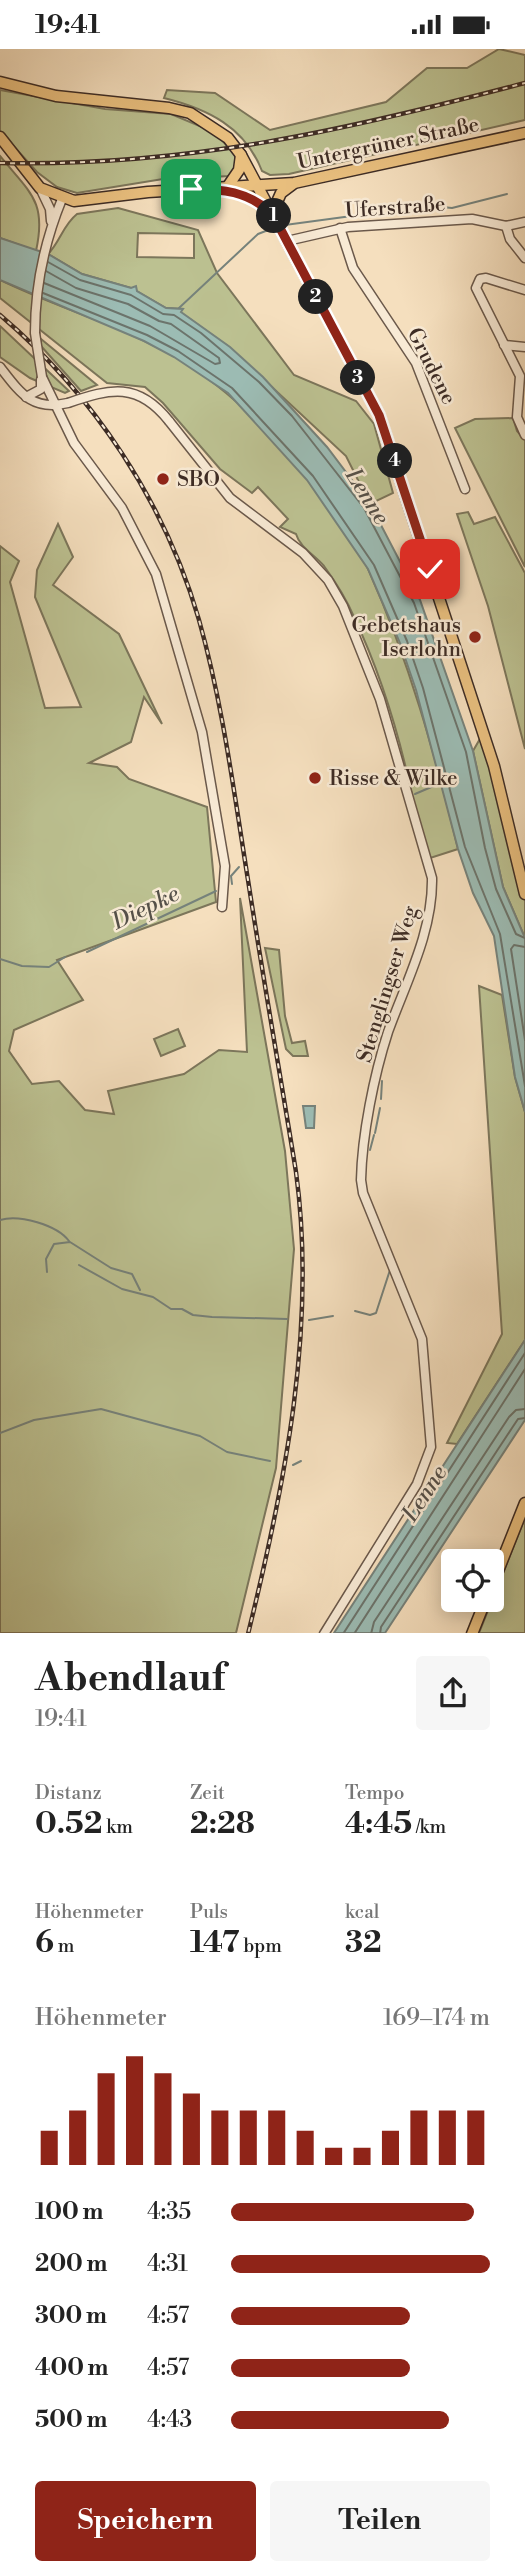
<!DOCTYPE html>
<html lang="de">
<meta charset="utf-8">
<style>
body{margin:0;font-family:"Libre Bodoni",serif;background:#f6f6f6;color:#222;height:100vh;display:flex;flex-direction:column;font-size:26px;white-space:nowrap}
*{box-sizing:border-box;margin:0}
p{font-size:23px;color:#767676}
.icon{flex:none;width:38px;height:38px;fill:none;stroke:currentColor;stroke-width:2;stroke-linecap:round;stroke-linejoin:round}
.map{position:relative;height:1584px;overflow:hidden}
.side{display:flex;flex-direction:column;background:#fff;flex:1}
.side>*{flex:none}
.tools{position:absolute;left:441px;top:1500px;display:grid;gap:14px}
.tools a{display:grid;place-items:center;width:63px;height:63px;border-radius:7px;background:#fff;box-shadow:0 4px 18px #0003;font-size:35px}
.pin{position:absolute;display:grid;place-items:center;width:60px;height:60px;color:#fff;margin:-30px;border-radius:14px;box-shadow:0 4px 10px #0006}
.km{position:absolute;width:35px;height:35px;margin:-18px;border-radius:50%;background:#222;color:#fff;font-size:19px;line-height:35px;text-align:center}
.round{display:grid;place-items:center;flex:none;width:74px;height:74px;border-radius:7px;background:#f6f6f6}
.overview{display:flex;align-items:center;justify-content:space-between;height:119px;padding:0 35px}
h1{font-size:38px;font-weight:800;line-height:52px}
.metrics{display:grid;grid-template-columns:repeat(3,1fr);gap:10px;height:119px;padding:7px 35px}
.metrics div{display:grid;align-content:center}
.metrics b{font-size:30px;font-weight:800}
.metrics small{font-size:19px;font-weight:400}
.metrics p{font-size:19px}
.chart{height:196px;padding:14px 35px}
.chart p{display:flex;justify-content:space-between}
.chart svg{width:100%;height:126px;margin-top:7px;stroke:#8f2418;stroke-width:6}
.action{display:flex;gap:14px;margin-top:auto;padding:14px 35px}
.action a{flex:1;height:80px;border-radius:7px;background:#8f2418;color:#fff;font-size:28px;font-weight:800;line-height:80px;text-align:center}
.action a+a{background:#f6f6f6;color:#222}
ul{padding:0 35px;list-style:none;font-size:23px}
li{display:grid;grid-template-columns:112px 84px 1fr;align-items:center;height:52px}
li i{height:18px;border-radius:9px;background:#8f2418}
.status{display:flex;justify-content:space-between;align-items:center;height:49px;padding:0 35px;background:#fff;direction:ltr}
.status svg{height:19px;fill:currentColor}
.map>svg:first-child{display:block}
</style>
<div class="status"><b>19:41</b><svg viewBox="0 0 49 12"><path d="M0 12V9h3v3zM5 12V6h3v6zM10 12V3h3v9zM15 12V0h3v12zM26 1h20v11H26zM47 4h2v5h-2z"/></svg></div>
<div class="map">
<svg width="525" height="1585" viewBox="0 0 525 1585">
<rect width="100%" height="100%" fill="#f5dfbe"/>
<filter id="stains"><feTurbulence type="fractalNoise" baseFrequency=".00286" numOctaves="4"/><feColorMatrix values="0 0 0 0 .2 0 0 0 0 .09 0 0 0 0 .02 0 0 0 .5 -.17"/></filter>
<radialGradient id="worn" r=".72"><stop offset=".6" stop-color="#630" stop-opacity="0"/><stop offset="1" stop-color="#630" stop-opacity=".3"/></radialGradient>
<!-- green -->
<g fill="#bcc191" stroke="#7c765b" stroke-width="2" fill-rule="evenodd">
<path d="M499,0L525,6V71L289,125L270,126L262,122C245,78 208,60 164,49L167,41L215,44L270,81L386,53L427,19H467Z"/>
<path d="M0,41L105,60L171,65L214,83L235,105L236,116L231,127L163,130L77,144L57,138L37,123L0,82Z"/>
<path d="M0,107C30,144 47,152 36,202L0,189Z"/>
<path d="M118,159L198,181L217,224L294,326L356,352L374,375L393,444L370,455L346,407L229,298L180,263L182,260L166,259L131,239L82,225L48,205C60,193 63,176 77,165ZM138,184L194,185V209L137,208Z"/>
<path d="M0,231C57,259 120,276 175,308C245,349 300,414 344,482C352,495 363,508 369,522C409,612 435,705 458,800L424,811C411,728 390,644 354,568C347,551 335,532 324,517C315,506 300,499 296,485L280,478L288,470L258,438L252,444L220,420L163,354L145,338L107,334L0,249Z"/>
<path d="M0,277L69,342L65,344L30,329L0,308Z"/>
<path d="M41,290L97,336L81,342L41,297Z"/>
<path d="M513,369L517,382L525,391V518L455,379L475,370Z"/>
<path d="M468,463L474,475L495,468L525,524V700L488,557L457,465Z"/>
<path d="M58,475L73,508L53,536L119,585L162,675L144,648L131,693L89,714L117,718L129,730L207,758L216,853L57,911L83,951L14,981L9,1002L32,1035L59,1032L85,1061L114,1065L108,1042L184,1025L219,1001L247,1003L240,849L285,1102L294,1200L276,1419L236,1584H0V497L19,512L10,533L45,659L81,658L35,548L37,521Z"/>
<path d="M481,688L525,840V889L503,838L473,702Z"/>
<path d="M265,899L279,901L285,967L292,994L305,992L308,1007H293L286,1000Z"/>
<path d="M479,937L502,946L515,1028L525,1063V1291L457,1395L447,1394L502,1285Z"/>
<path d="M178,980L185,997L161,1007L154,990Z"/>
<path d="M525,1469V1584H479Z"/>
</g>
<!-- water -->
<g fill="#9cbcb4" stroke="#76827b" stroke-width="2">
<path d="M0,189L48,205L82,225L131,239L136,237L137,242L166,259L183,260L181,263L230,298L263,328L327,398L370,455L420,551L473,702L503,838L525,889V1063L515,1028L494,887L473,844L458,800L416,641L400,594L368,520L307,431L228,344L174,308L144,292L0,231Z"/>
<path d="M303,1057H315L314,1079H306Z"/>
<path d="M525,1291V1371L385,1584H334Z"/>
</g>
<g fill="none" stroke-linecap="round" stroke-linejoin="round">
<!-- shore -->
<g stroke="#6c746c" stroke-width="2">
<path d="M48,213L80,231L131,246L163,265L174,266L201,284L259,333L292,367L364,459L414,554L466,703L485,799L496,840L516,885L525,889"/>
<path d="M44,234L150,277L215,315L220,314L219,309L171,275L159,272L128,255L76,239L46,222"/>
<path d="M43,244L147,286L178,302L232,339L313,427L374,516L407,592L423,639L465,798L500,885L525,1037"/>
<path d="M525,898L514,896L511,900L525,991"/>
<path d="M343,1585L525,1304"/>
<path d="M354,1585L525,1320"/>
<path d="M371,1585L374,1573L509,1368L516,1361L525,1360"/>
<path d="M380,1585L381,1578L512,1379L518,1370L525,1369"/>
</g>
<!-- stream -->
<g stroke="#76827b" stroke-width="2">
<path d="M442,158L452,159L507,145"/>
<path d="M285,176L374,164"/>
<path d="M179,259L258,185L276,178"/>
<path d="M415,745L443,733"/>
<path d="M232,835L231,827L239,818"/>
<path d="M87,903L216,842"/>
<path d="M0,910L22,917L49,918L65,908"/>
<path d="M381,1050L382,1032"/>
<path d="M375,1084L380,1059"/>
<path d="M370,1101L374,1086"/>
<path d="M0,1171C19,1165 57,1176 69,1192"/>
<path d="M79,1216L122,1240L153,1248L171,1260H182L193,1266L212,1268L287,1270"/>
<path d="M47,1223L46,1210L54,1195L70,1193L111,1219L132,1225L140,1241"/>
<path d="M355,1262L370,1266L376,1264L390,1221"/>
<path d="M309,1271L333,1267"/>
<path d="M0,1384L34,1371L101,1360L200,1387L227,1403L270,1412"/>
<path d="M293,1416L301,1412"/>
</g>
<!-- minor casing -->
<g stroke="#6b594b" stroke-width="11">
<g id="minor">
<path d="M40,139L50,160L51,172"/>
<path d="M506,177L510,190L525,209"/>
<path d="M340,179L353,219L416,314L465,440"/>
<path d="M287,192L348,178L472,170L506,177L525,173"/>
<path d="M525,241L486,229L480,230L476,239L520,327L517,368L525,386"/>
<path d="M35,284C35,236 44,194 62,150"/>
<path d="M504,296L525,298"/>
<path d="M0,318C21,345 32,362 68,354"/>
<path d="M42,328L74,394L122,459L156,525L202,683L225,817L222,858"/>
<path d="M26,348L41,340V331"/>
<path d="M169,372L230,449L303,504L328,531L343,557L380,650L432,829C433,883 406,933 388,983C374,1026 362,1086 361,1131L363,1144L422,1290L431,1398L417,1435L324,1585"/>
</g>
</g>
<!-- major casing -->
<g stroke="#3d2c25" stroke-width="13">
<g id="major">
<path d="M0,33L56,47L169,59L190,64L228,89L241,106L379,366L494,717L525,845"/>
<path d="M0,88L40,139L74,152L148,143L294,134L525,84"/>
<path d="M226,140L239,121L241,106"/>
<path d="M234,142L250,147L269,161"/>
<path d="M272,164L281,144L293,135"/>
<path d="M492,1537L525,1454"/>
<path d="M472,1585L486,1550"/>
</g>
</g>
<!-- minor -->
<use href="#minor" stroke="#f8ead5" stroke-width="8"/>
<!-- major -->
<use href="#major" stroke="#eac07f" stroke-width="10"/>
<!-- rail casing -->
<g stroke="#3d2c25" stroke-width="4.5">
<g id="rail">
<path d="M0,114C186,118 347,81 525,34"/>
<path d="M0,266C93,345 165,453 199,571C223,656 234,744 248,831C263,928 280,1025 296,1123C317,1277 285,1435 248,1585"/>
</g>
</g>
<!-- rail -->
<use href="#rail" stroke="#f8ead5" stroke-width="2" stroke-dasharray="5" stroke-linecap="butt"/>
<!-- minor-bridge casing -->
<g stroke="#6b594b" stroke-width="11" stroke-linecap="butt">
<g id="minor-bridge">
<path d="M35,284L42,328"/>
<path d="M68,354C111,339 138,333 169,372"/>
</g>
</g>
<!-- minor-bridge -->
<use href="#minor-bridge" stroke="#f8ead5" stroke-width="8"/>
</g>
<g fill="none" stroke-linecap="round" stroke-linejoin="round">
<!-- route casing -->
<g stroke="#fff" stroke-width="14">
<path id="route" d="M191,140C224,140 246,142 272,164L379,366L430,520"/>
</g>
<!-- route -->
<use href="#route" stroke="#8f2418" stroke-width="9"/>
</g>
<!-- markers -->
<g fill="#8f2418" stroke="#f8ead5" stroke-width="2.5">
<circle cx="163" cy="430" r="7"/>
<circle cx="475" cy="588" r="7"/>
<circle cx="315" cy="729" r="7"/>
</g>
<g text-anchor="middle" stroke-width="5" stroke-linejoin="round" paint-order="stroke">
<!-- street labels -->
<g font-size="21" fill="#3d2c25" stroke="#f8ead5">
<text transform="translate(388 94) rotate(-12)" y="7">Untergrüner Straße</text>
<text transform="translate(395 158) rotate(-4)" y="7">Uferstraße</text>
<text transform="translate(432 317) rotate(63)" y="7">Grudene</text>
<text transform="translate(387 935) rotate(-73)" y="7">Stenglingser Weg</text>
</g>
<!-- poi labels -->
<g font-size="21" fill="#3d2c25" stroke="#f8ead5" text-anchor="start">
<text x="177" y="437">SBO</text>
<text x="461" y="583" text-anchor="end">Gebetshaus<tspan x="461" dy="24">Iserlohn</tspan></text>
<text x="329" y="736">Risse &amp; Wilke</text>
</g>
<!-- water labels -->
<g font-size="23" font-style="italic" fill="#555049" stroke="#f8ead5">
<text transform="translate(368 447) rotate(58)" y="8">Lenne</text>
<text transform="translate(145 858) rotate(-26)" y="8">Diepke</text>
<text transform="translate(424 1444) rotate(-57)" y="8">Lenne</text>
</g>
</g>
<rect width="100%" height="100%" filter="url(#stains)"/>
<rect width="100%" height="100%" fill="url(#worn)"/>
</svg>
<div class="tools">
<a><svg class="icon" aria-label="locate" viewBox="0 0 24 24"><circle cx="12" cy="12" r="6"/><path d="M12 2v4M12 18v4M2 12h4M18 12h4"/></svg></a>
</div>
<div class="pin" style="left:191px;top:140px;background:#1e9e55"><svg class="icon" aria-label="arrive" viewBox="0 0 24 24"><path d="M6 21V4h12l-3 4 3 4H6"/></svg></div>
<div class="pin" style="left:430px;top:520px;background:#d93025"><svg class="icon" aria-label="check" viewBox="0 0 24 24"><path d="M5 12l5 5 9-10"/></svg></div>
<b class="km" style="left:274px;top:167px">1</b>
<b class="km" style="left:316px;top:248px">2</b>
<b class="km" style="left:358px;top:329px">3</b>
<b class="km" style="left:395px;top:412px">4</b>
</div>
<section class="side">
<div class="overview"><div><h1>Abendlauf</h1><p>19:41</p></div><a class="round"><svg class="icon" aria-label="share" viewBox="0 0 24 24"><path d="M12 15V3M7 8l5-5 5 5M5 13v7h14v-7"/></svg></a></div>
<div class="metrics">
<div><p>Distanz</p><b>0.52<small> km</small></b></div>
<div><p>Zeit</p><b>2:28</b></div>
<div><p>Tempo</p><b>4:45<small> /km</small></b></div>
</div>
<div class="metrics">
<div><p>Höhenmeter</p><b>6<small> m</small></b></div>
<div><p>Puls</p><b>147<small> bpm</small></b></div>
<div><p>kcal</p><b>32</b></div>
</div>
<div class="chart"><p><span>Höhenmeter</span>169–174 m</p>
<svg viewBox="0 0 160 44" preserveAspectRatio="none"><path d="M5 44V32M15 44V25M25 44V12M35 44V6M45 44V12M55 44V19M65 44V25M75 44V25M85 44V25M95 44V32M105 44V38M115 44V38M125 44V32M135 44V25M145 44V25M155 44V25"/></svg>
</div>
<ul>
<li><b>100 m</b>4:35<i style="width:94%"></i></li>
<li><b>200 m</b>4:31<i style="width:100%"></i></li>
<li><b>300 m</b>4:57<i style="width:69%"></i></li>
<li><b>400 m</b>4:57<i style="width:69%"></i></li>
<li><b>500 m</b>4:43<i style="width:84%"></i></li>
</ul>
<div class="action"><a>Speichern</a><a>Teilen</a></div>
</section>
